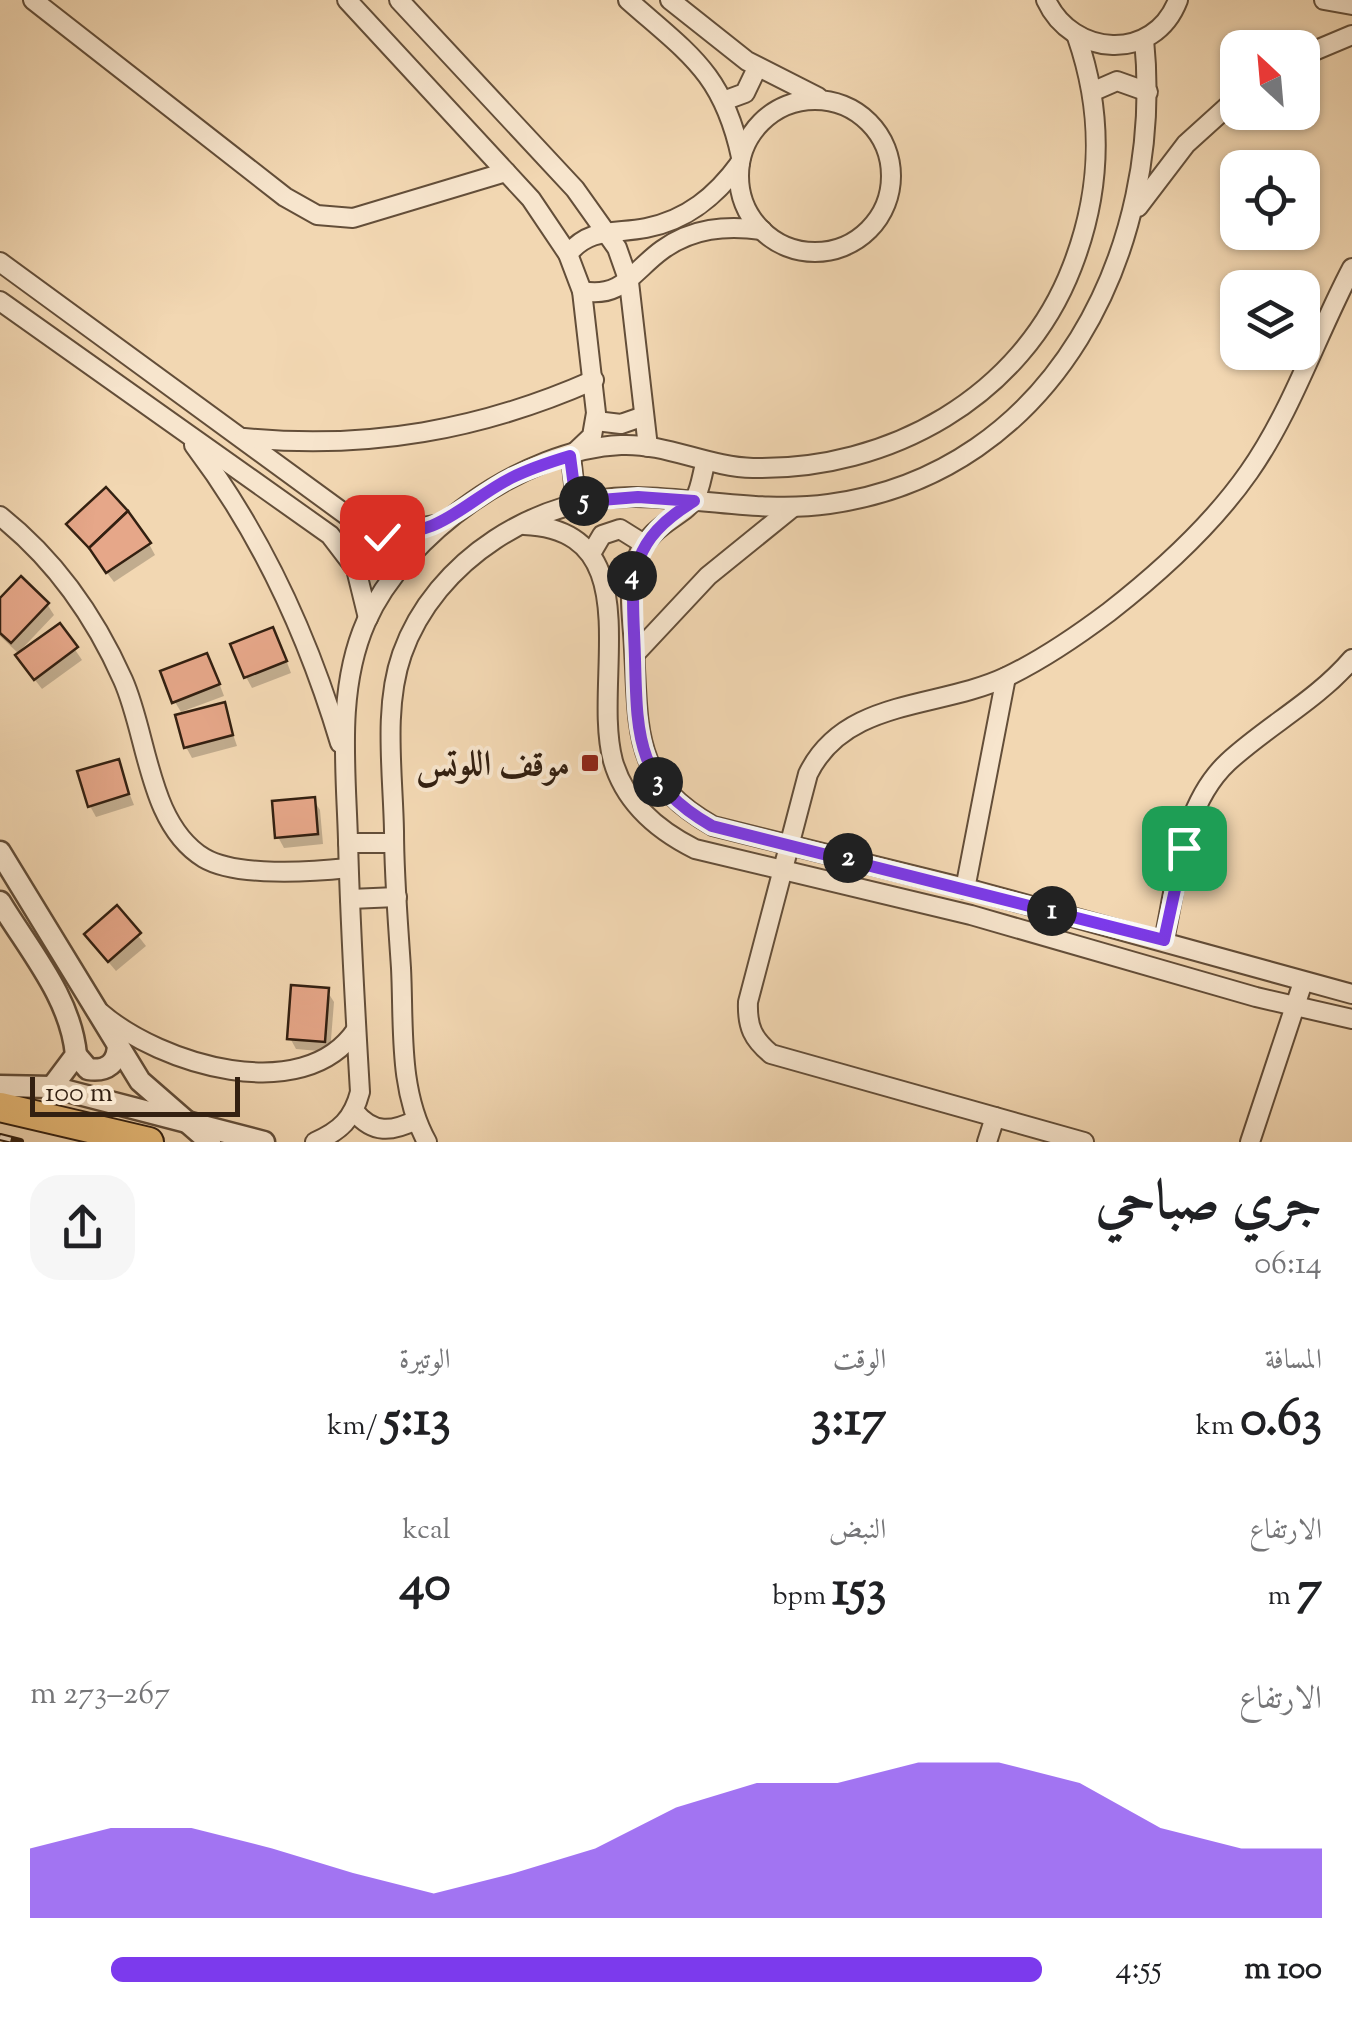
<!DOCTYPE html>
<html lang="ar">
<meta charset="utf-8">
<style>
body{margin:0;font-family:"Sorts Mill Goudy",Amiri,serif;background:#f6f6f6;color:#202124;direction:rtl;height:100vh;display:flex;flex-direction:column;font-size:38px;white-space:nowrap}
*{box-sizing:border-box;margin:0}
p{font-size:32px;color:#757577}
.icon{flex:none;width:55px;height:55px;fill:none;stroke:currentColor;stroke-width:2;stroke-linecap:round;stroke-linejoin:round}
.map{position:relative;height:1142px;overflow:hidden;direction:ltr}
.panel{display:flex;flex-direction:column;background:#fff;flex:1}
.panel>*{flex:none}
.needle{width:65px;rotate:334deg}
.buttons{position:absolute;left:1220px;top:30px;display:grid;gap:20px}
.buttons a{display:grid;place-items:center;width:100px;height:100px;border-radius:20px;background:#fff;box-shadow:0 2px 8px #0004;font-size:50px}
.scale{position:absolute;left:30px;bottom:25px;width:210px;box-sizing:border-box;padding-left:10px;border:5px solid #332011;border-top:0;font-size:28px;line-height:35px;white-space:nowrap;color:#332011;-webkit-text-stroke:8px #f7e5cd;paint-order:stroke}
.pin{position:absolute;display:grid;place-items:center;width:85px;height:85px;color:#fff;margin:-42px;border-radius:20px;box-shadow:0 5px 15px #0006}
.km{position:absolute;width:50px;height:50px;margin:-25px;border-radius:50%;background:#222;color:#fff;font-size:28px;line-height:50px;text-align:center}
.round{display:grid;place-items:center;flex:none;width:105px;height:105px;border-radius:30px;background:#f6f6f6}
.head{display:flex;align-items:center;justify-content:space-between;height:170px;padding:0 30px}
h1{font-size:55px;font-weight:700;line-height:75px}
.figures{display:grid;grid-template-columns:repeat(3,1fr);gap:15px;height:170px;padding:10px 30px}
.figures div{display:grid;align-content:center}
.figures b{font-size:50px;font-weight:700}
.figures small{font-size:28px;font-weight:400}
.figures p{font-size:28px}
.chart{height:280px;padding:20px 30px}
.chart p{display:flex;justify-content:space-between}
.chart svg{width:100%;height:180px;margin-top:10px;fill:#7c3aed;opacity:.7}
ul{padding:0 30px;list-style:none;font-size:32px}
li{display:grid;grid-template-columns:160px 120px 1fr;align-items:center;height:75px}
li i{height:25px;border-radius:12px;background:#7c3aed}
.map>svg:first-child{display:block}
</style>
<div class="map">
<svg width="1352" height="1142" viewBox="0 0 1352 1142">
<rect width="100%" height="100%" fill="#f2d7b2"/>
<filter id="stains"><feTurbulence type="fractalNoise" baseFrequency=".002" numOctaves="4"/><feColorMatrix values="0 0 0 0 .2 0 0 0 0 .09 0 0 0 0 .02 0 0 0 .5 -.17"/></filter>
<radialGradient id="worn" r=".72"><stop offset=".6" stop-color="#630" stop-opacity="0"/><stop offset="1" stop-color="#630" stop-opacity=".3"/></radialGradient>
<!-- shadow -->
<g fill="#0003">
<path d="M70,524L149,544L155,555L114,582Z"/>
<path d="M0,602L47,604L54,615L18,653L0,636Z"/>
<path d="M59,626L82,660L42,689L25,667Z"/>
<path d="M279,641L291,673L252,688L246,677Z"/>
<path d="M213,667L224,696L181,712L175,702Z"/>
<path d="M223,705L237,746L192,758L186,747Z"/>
<path d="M117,762L134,805L96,817L90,806Z"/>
<path d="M313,799L320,810L323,844L284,848L278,837Z"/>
<path d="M117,909L146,946L116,971L94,945Z"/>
<path d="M327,991L334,1002L330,1052L296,1049L290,1038Z"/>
</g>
<!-- building -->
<g fill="#e6a789" stroke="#332011" stroke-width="2.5">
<path d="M106,487L128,511L89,548L66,524Z"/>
<path d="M128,511L151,543L106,573L89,548Z"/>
<path d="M21,576L49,603L11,643L0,633V598Z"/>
<path d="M60,623L78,647L34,680L15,655Z"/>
<path d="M273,627L287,661L244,678L230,644Z"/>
<path d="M207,653L220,684L172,703L160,671Z"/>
<path d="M225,702L233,735L184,748L175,715Z"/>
<path d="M119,759L129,794L88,807L77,771Z"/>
<path d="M315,797L318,834L275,838L272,801Z"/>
<path d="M117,905L141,933L108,962L84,934Z"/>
<path d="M291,985L329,988L325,1042L287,1039Z"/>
</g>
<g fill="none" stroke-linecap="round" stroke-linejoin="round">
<!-- minor casing -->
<g stroke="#634e39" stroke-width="22">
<g id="minor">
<path d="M33,0L285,197L317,215L353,218L506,172"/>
<path d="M347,0L531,199L568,254L582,291L596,413L592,436L571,456L576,502"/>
<path d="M399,0L575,189L617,248L629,282L648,447"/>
<path d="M628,0C689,54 723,73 741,157"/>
<path d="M670,0L747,61L818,97"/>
<path d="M1046,0C1072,57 1154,63 1178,0"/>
<path d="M1324,0L1352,5"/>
<path d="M1302,56L1352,35"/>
<path d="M1094,91L1117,81L1148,92"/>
<path d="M726,100L745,93L757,68"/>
<circle cx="815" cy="176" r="76"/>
<path d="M1138,207L1186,144L1238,97"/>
<path d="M568,254C590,227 615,234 646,228C687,220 716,196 740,163"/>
<path d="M0,262L349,517L394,532L440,524"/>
<path d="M582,291C622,299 634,270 662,250C692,228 726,225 762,230"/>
<path d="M0,301L330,535L356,569L368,618"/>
<path d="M596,421L621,424L644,416"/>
<path d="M244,438C368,450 481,430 594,380"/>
<path d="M194,445C262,535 308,636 340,743"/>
<path d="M706,461C702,473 701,488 695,498C685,517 652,522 637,558C626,586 633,620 634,649C639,732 632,780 713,826L977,891L1352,994"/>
<path d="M0,516C54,559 95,617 123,680C148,736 148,824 204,858C236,877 311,872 348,868"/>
<path d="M524,525C652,530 591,679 613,761C625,803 657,830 695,849L971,915L1256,997L1352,1019"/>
<path d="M592,552L602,535L620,529L644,544"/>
<path d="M356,569L378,551L382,530"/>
<path d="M635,654L708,576L792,508"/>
<path d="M348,843H394"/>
<path d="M965,889L1006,677"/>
<path d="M350,899L397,897"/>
<path d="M1164,940C1177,881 1181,806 1228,762C1268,725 1316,701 1352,659"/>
<path d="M101,1013C160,1064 303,1108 356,1030"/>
<path d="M355,1112C373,1134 392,1132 416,1120"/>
<path d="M315,1142C340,1131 353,1119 360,1092C355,1008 350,924 348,840C346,769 336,690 366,622C405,534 524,449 621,445C666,443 708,467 753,468C889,471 1022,397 1072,267C1102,190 1104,115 1077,37"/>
<path d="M427,1142C398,1090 404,1026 401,968C398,922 394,876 394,831C393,774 383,708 402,654C435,560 539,495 636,497C700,498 765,513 829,504C1055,473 1165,248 1144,39"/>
<path d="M987,1142L995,1117"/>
<path d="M1084,1142L771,1054C753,1039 747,1027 748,1002L808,774C845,698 938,709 1006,677C1042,660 1077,636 1109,612C1159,573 1212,525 1249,472C1292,411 1317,334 1352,268"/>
<path d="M1250,1142L1303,982"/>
</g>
</g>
<!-- tertiary casing -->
<g stroke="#634e39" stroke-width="25">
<g id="tertiary">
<path d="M0,852L140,1081L210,1142"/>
<path d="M0,902C29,950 71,998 76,1055L52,1087"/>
<path d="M76,1055L88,1069C107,1072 118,1063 118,1044"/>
<path d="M0,1086L52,1087L264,1142"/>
</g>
</g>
<!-- primary casing -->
<g stroke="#332011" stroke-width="32">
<path id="primary" d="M0,1107L149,1142"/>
</g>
<!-- minor -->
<use href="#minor" stroke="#f7e5cd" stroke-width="18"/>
<!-- tertiary -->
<use href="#tertiary" stroke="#f7e5cd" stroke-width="20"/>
<!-- primary -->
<use href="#primary" stroke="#e9bc79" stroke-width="28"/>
<!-- rail casing -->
<g stroke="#332011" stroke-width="8">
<path id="rail" d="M0,1137L20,1142"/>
</g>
<!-- rail -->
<use href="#rail" stroke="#f7e5cd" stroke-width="4" stroke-dasharray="11" stroke-linecap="butt"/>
</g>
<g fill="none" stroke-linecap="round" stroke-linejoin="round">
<!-- route casing -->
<g stroke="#fff" stroke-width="20">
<path id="route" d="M382,537V530C435,542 467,500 511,478C529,469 550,462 570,456L576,502L638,497L694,501C621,546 633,583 635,659C637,739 637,783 712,826L1164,940L1184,848"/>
</g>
<!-- route -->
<use href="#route" stroke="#7c3aed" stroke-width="12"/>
</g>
<!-- markers -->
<rect fill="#8f2418" stroke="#f7e5cd" stroke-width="4" x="580" y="753" width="20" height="20" rx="5"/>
<g text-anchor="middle" stroke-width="8" stroke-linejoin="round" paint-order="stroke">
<!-- poi labels -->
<g font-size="35" font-weight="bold" fill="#332011" stroke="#f7e5cd" text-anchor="end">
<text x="570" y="775">موقف اللوتس</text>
</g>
</g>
<rect width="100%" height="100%" filter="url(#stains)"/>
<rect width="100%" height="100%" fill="url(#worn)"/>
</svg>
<div class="buttons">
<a><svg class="needle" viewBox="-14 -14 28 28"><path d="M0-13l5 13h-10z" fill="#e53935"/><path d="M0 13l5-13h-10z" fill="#757577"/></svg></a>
<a><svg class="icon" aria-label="locate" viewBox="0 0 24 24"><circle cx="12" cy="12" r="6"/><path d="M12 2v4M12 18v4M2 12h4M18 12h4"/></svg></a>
<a><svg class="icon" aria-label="layers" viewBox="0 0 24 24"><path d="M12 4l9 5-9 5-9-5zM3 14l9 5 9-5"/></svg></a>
</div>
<div class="scale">100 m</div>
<div class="pin" style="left:1184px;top:848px;background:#1e9e55"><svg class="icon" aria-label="arrive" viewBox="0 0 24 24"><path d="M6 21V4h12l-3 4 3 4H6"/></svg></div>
<div class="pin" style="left:382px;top:537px;background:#d93025"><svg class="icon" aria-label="check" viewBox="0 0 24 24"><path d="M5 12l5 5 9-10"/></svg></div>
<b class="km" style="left:1052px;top:911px">1</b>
<b class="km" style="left:848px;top:858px">2</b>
<b class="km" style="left:658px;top:782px">3</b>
<b class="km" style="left:632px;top:576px">4</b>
<b class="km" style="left:584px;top:501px">5</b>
</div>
<section class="panel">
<div class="head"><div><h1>جري صباحي</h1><p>06:14</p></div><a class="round"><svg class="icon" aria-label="share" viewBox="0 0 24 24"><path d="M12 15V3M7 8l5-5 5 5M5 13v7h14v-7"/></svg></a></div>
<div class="figures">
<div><p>المسافة</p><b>0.63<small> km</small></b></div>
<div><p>الوقت</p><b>3:17</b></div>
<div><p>الوتيرة</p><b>5:13<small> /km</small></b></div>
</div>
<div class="figures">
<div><p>الارتفاع</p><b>7<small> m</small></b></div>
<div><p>النبض</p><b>153<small> bpm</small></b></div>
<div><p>kcal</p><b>40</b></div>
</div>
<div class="chart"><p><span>الارتفاع</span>267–273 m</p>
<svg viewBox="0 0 160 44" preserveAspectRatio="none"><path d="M0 44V27L10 22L20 22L30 27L40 33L50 38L60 33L70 27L80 17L90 11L100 11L110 6L120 6L130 11L140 22L150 27L160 27V44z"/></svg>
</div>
<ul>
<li><b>100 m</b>4:55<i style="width:92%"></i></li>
</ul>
</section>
